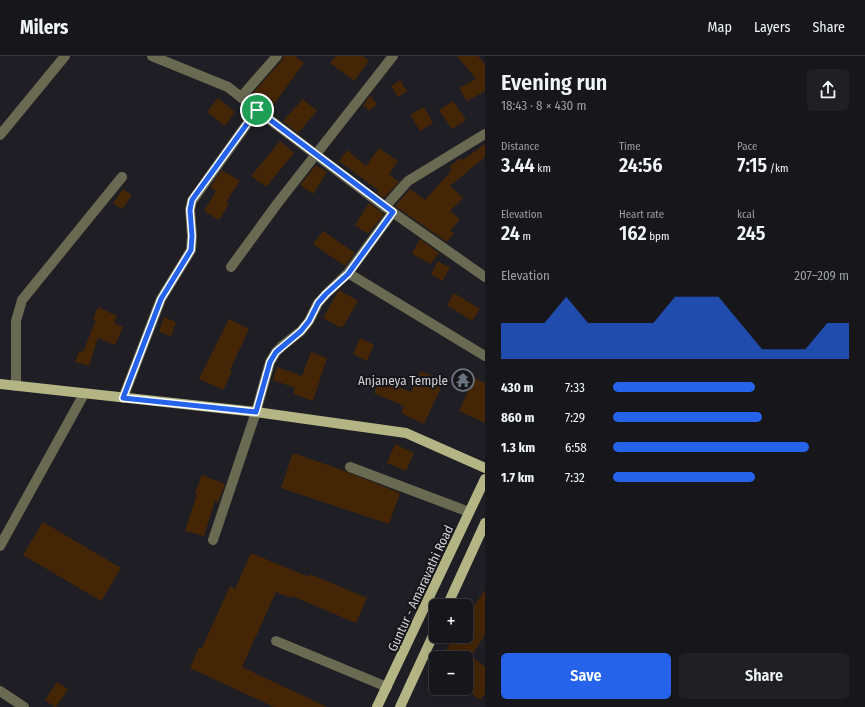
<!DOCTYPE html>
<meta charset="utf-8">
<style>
body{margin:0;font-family:"Fira Sans Condensed",sans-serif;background:#201f24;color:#f1f3f6;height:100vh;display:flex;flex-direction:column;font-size:15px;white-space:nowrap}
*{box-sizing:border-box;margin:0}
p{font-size:13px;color:#9e9fa3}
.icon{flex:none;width:22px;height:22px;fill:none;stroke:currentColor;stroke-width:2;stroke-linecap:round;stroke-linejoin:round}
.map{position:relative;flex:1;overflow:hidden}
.side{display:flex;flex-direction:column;background:#17161b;width:380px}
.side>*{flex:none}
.buttons{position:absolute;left:429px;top:543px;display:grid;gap:8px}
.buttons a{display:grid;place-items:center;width:44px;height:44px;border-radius:6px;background:#17161b;box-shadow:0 4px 16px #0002,0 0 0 1px #36353a;font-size:20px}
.pin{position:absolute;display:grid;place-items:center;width:34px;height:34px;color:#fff;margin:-17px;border:2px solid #fff;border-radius:50%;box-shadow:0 1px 4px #0007}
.round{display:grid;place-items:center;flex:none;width:42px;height:42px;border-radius:6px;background:#201f24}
.summary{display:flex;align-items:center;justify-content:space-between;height:68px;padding:0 16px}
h1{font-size:22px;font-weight:600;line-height:30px}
.metrics{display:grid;grid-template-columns:repeat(3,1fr);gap:6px;height:68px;padding:4px 16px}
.metrics div{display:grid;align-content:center}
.metrics b{font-size:20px;font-weight:600}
.metrics small{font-size:11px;font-weight:400}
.metrics p{font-size:11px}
.chart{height:112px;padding:8px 16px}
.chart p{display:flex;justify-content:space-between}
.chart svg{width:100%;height:72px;margin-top:4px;fill:#2563eb;opacity:.7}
.primary-button{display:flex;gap:8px;margin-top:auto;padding:8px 16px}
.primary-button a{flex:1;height:46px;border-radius:6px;background:#2563eb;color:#fff;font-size:16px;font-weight:600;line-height:46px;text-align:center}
.primary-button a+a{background:#201f24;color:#f1f3f6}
ul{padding:0 16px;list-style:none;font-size:13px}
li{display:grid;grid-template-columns:64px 48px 1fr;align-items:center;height:30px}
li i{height:10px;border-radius:5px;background:#2563eb}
header{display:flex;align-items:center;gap:24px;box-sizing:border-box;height:56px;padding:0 20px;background:#17161b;border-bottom:1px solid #36353a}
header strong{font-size:19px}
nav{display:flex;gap:22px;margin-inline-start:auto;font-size:14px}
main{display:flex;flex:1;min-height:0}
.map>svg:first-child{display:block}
</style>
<header>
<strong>Milers</strong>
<nav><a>Map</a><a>Layers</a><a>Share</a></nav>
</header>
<main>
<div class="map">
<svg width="485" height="651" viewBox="0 0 485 651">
<rect width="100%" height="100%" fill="#1f1e24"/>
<!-- building -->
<g fill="#442607">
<path d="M284,0H295L304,7L269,55L250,40L282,4Z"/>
<path d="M336,0H363L369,5L354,25L330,7Z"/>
<path d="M457,0H478L485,8V35L467,45L459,32L476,23Z"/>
<path d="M400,24L407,35L398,41L391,30Z"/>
<path d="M370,40L377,48L369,55L363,49Z"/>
<path d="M218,42L235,56L225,70L207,56Z"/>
<path d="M303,43L317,55L298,77L283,65Z"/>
<path d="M453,45L466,64L452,73L439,54Z"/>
<path d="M424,51L433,67L420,75L410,59Z"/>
<path d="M280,85L294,97L266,131L251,120Z"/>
<path d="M485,88V101L450,130L463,142L450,155L460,163L450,175L454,177L447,186L395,150L410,133L425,144L452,114L449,111L461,102L463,104Z"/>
<path d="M379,92L398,105L389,118L399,126L384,142L377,137L378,134L339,105L347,94L366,110Z"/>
<path d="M316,109L327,116L313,138L300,129Z"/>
<path d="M222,114L240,125L226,146L229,148L219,164L204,155L216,135L210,131Z"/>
<path d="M123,133L132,139L122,153L113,147Z"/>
<path d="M369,147L384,158L368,178L355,169Z"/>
<path d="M323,175L355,197L345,210L313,188Z"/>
<path d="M420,183L439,197L431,208L412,198Z"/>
<path d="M438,205L450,212L442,225L431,218Z"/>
<path d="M339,234L358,245L343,271H339L323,262Z"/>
<path d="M454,237L480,253L472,265L447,249Z"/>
<path d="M98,251L117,260L114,267L123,271L115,289L98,282L89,310L75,306L79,295L83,296L96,264L93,263Z"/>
<path d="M164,261L176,266L171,280L159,276Z"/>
<path d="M229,263L249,273L230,314L232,315L223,334L199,323Z"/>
<path d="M360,282L374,289L367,305L353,298Z"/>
<path d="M311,296L327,302L313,345L293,338L295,332L273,324L277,311L302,320Z"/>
<path d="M421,315L444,325L424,368L401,357L404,350L374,337L380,323L411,336Z"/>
<path d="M459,315L485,327V367L459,355L469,333L455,325Z"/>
<path d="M395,388L414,397L406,415L387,407Z"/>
<path d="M293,397L345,415L400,437L389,468L281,432Z"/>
<path d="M202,419L225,428L218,446L215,445L204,480L185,475L197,438L195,437Z"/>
<path d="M43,466L121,512L101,545L23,499Z"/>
<path d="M251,497L309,521L310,518L367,542L356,567L292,540L291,542L276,536L242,611L327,651H274L190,612L199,591L202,592L230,530L235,533Z"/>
<path d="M485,534V579L471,600L485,611V638L480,644L466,633V602H440L456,580H466V561Z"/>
<path d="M57,626L68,633L56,651H55L45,644Z"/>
</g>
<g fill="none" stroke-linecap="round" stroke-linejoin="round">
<!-- minor -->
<g stroke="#686a52" stroke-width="10">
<path d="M152,0L228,31L257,54L385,151L485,221"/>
<path d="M241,41L277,0"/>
<path d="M0,79L65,0"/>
<path d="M385,151L408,125L485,78"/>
<path d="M231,211L277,148L393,0"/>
<path d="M348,217L485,300"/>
<path d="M16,330V265L22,244L122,121"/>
<path d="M123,342L161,243L191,194L192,180L190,153L192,145L257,54"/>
<path d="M350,411L469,456"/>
<path d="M213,484L256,356L270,306L276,296L282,290L301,275L309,265L318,247L326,238L348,217L393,156"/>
<path d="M0,490L84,338"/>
<path d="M276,585L387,631"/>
<path d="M0,635L24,651"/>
</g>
<!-- major -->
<g stroke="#b3b584" stroke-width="10">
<path d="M0,328L256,356L406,377L485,412"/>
<path d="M447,550L485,467"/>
<path d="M377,651L485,423"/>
<path d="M400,651L436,573"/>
</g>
</g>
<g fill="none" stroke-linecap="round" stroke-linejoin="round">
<!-- route casing -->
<g stroke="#fff" stroke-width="8">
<path id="route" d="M257,54L393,156L348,218L326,238L318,247L309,265L301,275L276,296L270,306L256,356L123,342L161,243L191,194L192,180L190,154L192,144Z"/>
</g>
<!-- route -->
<use href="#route" stroke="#2563eb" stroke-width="5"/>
</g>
<!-- icons -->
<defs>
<g id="temple-ring" transform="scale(1.15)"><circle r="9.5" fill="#16151a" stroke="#6b7280" stroke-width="1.5"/><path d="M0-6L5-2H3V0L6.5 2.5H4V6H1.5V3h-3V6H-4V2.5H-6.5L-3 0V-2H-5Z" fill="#6b7280"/></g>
</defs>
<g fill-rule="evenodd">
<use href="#temple-ring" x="463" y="324"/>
</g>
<g text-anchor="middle" stroke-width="4" stroke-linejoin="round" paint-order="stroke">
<!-- poi labels -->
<g font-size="13" fill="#d2d1d5" stroke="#16151a" text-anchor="end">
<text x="448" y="329">Anjaneya Temple</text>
</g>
<!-- street labels -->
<g font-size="13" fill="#d2d1d5" stroke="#16151a">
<text transform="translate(420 532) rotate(-65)" y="5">Guntur - Amaravathi Road</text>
</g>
</g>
</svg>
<div class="buttons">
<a>+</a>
<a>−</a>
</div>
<div class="pin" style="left:257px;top:54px;background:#1e9e55"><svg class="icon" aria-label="arrive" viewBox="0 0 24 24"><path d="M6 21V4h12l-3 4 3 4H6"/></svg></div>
</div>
<section class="side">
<div class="summary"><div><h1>Evening run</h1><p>18:43 · 8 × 430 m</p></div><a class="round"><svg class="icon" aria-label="share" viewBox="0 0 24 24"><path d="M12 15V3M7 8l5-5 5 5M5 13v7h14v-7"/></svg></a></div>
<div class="metrics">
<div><p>Distance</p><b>3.44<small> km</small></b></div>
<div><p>Time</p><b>24:56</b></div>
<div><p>Pace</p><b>7:15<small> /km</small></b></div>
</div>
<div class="metrics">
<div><p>Elevation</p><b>24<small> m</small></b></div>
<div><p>Heart rate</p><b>162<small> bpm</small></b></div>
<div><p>kcal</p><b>245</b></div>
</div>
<div class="chart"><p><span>Elevation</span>207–209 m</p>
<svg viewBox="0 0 160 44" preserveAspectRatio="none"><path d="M0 44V22L10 22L20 22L30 6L40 22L50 22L60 22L70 22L80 6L90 6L100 6L110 22L120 38L130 38L140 38L150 22L160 22V44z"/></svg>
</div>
<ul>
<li><b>430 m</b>7:33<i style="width:60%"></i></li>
<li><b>860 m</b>7:29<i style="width:63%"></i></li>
<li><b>1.3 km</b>6:58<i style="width:83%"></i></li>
<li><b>1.7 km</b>7:32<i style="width:60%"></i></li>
</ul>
<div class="primary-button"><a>Save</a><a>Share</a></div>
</section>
</main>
